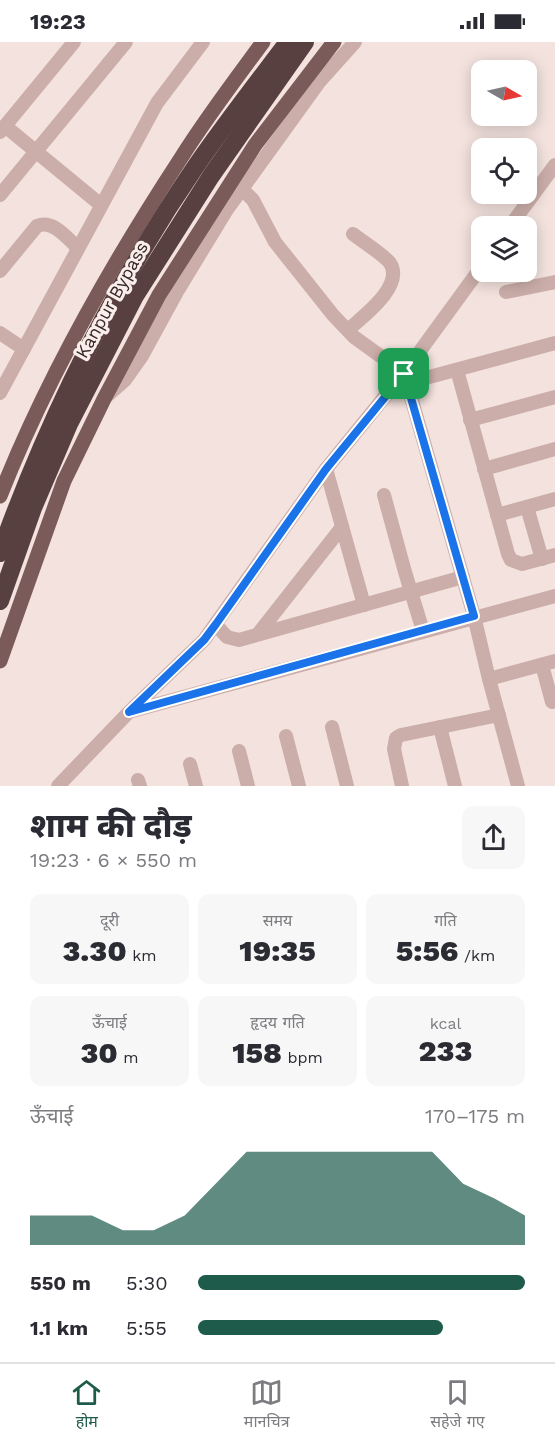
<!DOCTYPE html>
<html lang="hi">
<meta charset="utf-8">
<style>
body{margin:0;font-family:"Work Sans","Noto Sans Devanagari",sans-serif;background:#f7f7f7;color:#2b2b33;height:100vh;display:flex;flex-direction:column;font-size:22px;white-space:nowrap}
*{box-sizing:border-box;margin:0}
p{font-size:20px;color:#7c7c81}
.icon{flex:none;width:33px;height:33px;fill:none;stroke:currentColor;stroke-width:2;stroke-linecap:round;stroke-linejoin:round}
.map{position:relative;height:744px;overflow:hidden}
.sheet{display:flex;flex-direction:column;background:#fff;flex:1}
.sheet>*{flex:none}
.needle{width:39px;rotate:99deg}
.controls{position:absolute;left:471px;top:18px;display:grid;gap:12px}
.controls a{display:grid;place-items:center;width:66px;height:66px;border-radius:12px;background:#fff;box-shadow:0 3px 15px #0003;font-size:30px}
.pin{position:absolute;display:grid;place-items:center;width:51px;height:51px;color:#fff;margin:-26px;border-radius:12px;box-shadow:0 3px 9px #0006}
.round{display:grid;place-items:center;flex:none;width:63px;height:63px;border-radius:12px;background:#f7f7f7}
.overview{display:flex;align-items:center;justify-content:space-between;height:102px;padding:0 30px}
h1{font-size:33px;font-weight:800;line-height:45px}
.metrics{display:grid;grid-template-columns:repeat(3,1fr);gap:9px;height:102px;padding:6px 30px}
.metrics div{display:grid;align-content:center;border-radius:12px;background:#f7f7f7;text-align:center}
.metrics b{font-size:30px;font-weight:800}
.metrics small{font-size:16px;font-weight:400}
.metrics p{font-size:16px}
.chart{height:168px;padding:12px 30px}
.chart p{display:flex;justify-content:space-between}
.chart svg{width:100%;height:108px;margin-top:6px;fill:#1e5b4b;opacity:.7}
ul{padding:0 30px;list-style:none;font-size:20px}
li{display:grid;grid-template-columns:96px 72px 1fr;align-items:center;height:45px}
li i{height:15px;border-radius:8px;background:#1e5b4b}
.status{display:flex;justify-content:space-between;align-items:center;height:42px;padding:0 30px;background:#fff;direction:ltr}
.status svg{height:16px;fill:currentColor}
.tabs{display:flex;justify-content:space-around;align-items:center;height:84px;border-top:2px solid #e1e1e2;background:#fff;font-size:16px;color:#7c7c81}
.tabs a{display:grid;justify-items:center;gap:3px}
.tabs .on{color:#1e5b4b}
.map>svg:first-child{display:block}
</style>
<div class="status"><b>19:23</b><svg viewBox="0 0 49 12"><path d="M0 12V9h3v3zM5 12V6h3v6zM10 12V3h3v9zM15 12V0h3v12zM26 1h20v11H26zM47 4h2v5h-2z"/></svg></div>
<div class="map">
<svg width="555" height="744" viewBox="0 0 555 744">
<rect width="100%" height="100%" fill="#f3e2de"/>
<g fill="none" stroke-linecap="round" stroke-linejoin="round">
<!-- minor -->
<g stroke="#cbaea9" stroke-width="14">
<path d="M5,84L101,163"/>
<path d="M0,90L74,0"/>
<path d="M242,147L253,158L275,200L333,273L354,295L404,331L474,574L489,637L518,744"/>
<path d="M0,153L126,0"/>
<path d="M510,184L555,123"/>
<path d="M0,229L37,184C53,177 67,196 78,206"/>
<path d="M506,250L555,240"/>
<path d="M348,288C362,275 405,244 390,221C383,212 363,200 353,192"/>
<path d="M0,291L24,307"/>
<path d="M457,328L508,512L511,518L522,522L555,513"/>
<path d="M407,341L555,301"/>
<path d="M0,351L157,61L203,0"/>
<path d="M108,353L125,338L142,314L178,248L226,169L320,39L355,0"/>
<path d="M470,378L555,355"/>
<path d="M326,427L364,563"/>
<path d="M484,427L555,407"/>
<path d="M384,453L405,530L423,589"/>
<path d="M527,465L542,517"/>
<path d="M497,473L555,457"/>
<path d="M216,583L227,595L239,598L463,535"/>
<path d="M258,592L342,485"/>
<path d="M542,623L552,660"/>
<path d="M489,637L555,619"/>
<path d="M132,669L555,554"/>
<path d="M332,685L347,744"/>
<path d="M440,685L455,744"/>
<path d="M286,694L299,744"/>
<path d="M239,709L248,744"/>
<path d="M190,722L196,744"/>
<path d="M138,738L140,744"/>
<path d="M58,744L129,670L204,598L326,427L404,331L482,224"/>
<path d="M402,744L394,707L396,696L401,693L499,673"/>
</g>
<!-- major -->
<g stroke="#7a5b5a" stroke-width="15">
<path d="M0,454C47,335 111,223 181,116C206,76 235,38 263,0"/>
<path d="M0,619L64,439L104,357L159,253L255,103L334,0"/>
</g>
<!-- highway -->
<g stroke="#594040" stroke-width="18">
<path d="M0,511C49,375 114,244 196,124C225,82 257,41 288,0"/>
<path d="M0,559L33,466L69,382L135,254L211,134L305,0"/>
</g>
</g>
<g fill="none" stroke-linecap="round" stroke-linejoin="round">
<!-- route casing -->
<g stroke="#fff" stroke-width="12">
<path id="route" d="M404,332L474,574L129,670L204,598L216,582L326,427Z"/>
</g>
<!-- route -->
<use href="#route" stroke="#1a73e8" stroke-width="8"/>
</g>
<g text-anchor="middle" stroke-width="6" stroke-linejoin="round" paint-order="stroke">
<!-- street labels -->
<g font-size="18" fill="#382929" stroke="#faeeea">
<text transform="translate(112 258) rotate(-61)" y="6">Kanpur Bypass</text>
</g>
</g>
</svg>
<div class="controls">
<a><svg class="needle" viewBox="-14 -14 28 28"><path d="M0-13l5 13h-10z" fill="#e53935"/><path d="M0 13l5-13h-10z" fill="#7c7c81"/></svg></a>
<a><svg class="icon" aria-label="locate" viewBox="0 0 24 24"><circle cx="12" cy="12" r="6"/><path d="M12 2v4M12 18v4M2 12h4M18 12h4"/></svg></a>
<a><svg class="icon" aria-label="layers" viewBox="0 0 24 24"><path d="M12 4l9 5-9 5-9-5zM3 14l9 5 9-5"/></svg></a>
</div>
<div class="pin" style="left:404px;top:332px;background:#1e9e55"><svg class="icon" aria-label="arrive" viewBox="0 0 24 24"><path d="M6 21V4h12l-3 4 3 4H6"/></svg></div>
</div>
<section class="sheet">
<div class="overview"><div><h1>शाम की दौड़</h1><p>19:23 · 6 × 550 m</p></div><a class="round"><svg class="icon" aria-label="share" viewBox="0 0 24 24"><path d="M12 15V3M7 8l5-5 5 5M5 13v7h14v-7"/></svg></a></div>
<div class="metrics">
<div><p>दूरी</p><b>3.30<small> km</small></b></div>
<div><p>समय</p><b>19:35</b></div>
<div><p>गति</p><b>5:56<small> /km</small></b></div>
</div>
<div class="metrics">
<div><p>ऊँचाई</p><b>30<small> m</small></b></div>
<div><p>हृदय गति</p><b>158<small> bpm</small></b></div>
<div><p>kcal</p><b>233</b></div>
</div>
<div class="chart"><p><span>ऊँचाई</span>170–175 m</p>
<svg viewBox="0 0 160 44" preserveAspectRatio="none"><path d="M0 44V32L10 32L20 32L30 38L40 38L50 32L60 19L70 6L80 6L90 6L100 6L110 6L120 6L130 6L140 19L150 25L160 32V44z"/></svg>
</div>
<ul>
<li><b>550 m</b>5:30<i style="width:100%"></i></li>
<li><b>1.1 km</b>5:55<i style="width:75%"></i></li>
</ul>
</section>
<nav class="tabs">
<a class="on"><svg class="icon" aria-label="home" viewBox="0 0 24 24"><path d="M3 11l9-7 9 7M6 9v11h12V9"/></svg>होम</a>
<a><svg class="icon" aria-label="map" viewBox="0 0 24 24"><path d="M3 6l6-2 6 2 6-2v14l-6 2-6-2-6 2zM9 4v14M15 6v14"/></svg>मानचित्र</a>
<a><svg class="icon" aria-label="saved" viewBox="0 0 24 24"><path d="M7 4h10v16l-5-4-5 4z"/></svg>सहेजे गए</a>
</nav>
